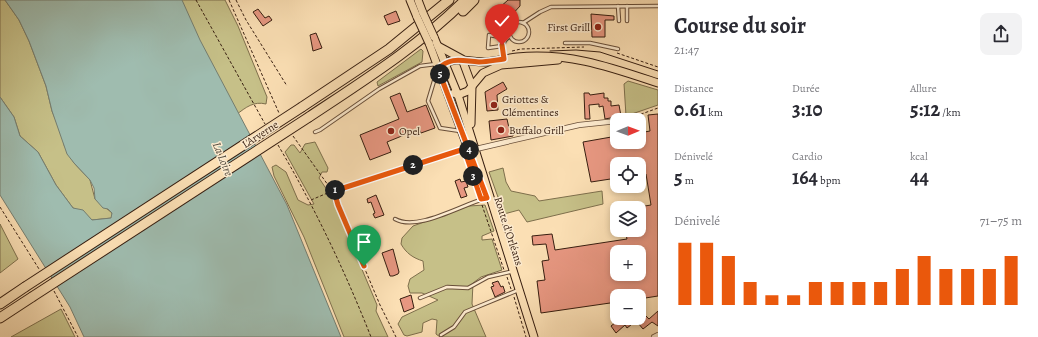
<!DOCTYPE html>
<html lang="fr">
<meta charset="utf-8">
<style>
body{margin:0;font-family:Alegreya,serif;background:#f2f2f3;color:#2b2b33;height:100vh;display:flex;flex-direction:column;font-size:15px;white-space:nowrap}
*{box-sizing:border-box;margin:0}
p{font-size:13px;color:#7c7c81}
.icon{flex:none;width:22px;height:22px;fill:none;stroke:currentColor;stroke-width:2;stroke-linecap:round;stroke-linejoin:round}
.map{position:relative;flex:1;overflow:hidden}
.panel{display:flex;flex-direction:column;background:#fff;width:380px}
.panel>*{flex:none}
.needle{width:26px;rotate:89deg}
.fabs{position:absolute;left:610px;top:113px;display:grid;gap:8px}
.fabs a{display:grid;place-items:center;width:36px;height:36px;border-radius:8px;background:#fff;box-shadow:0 2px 6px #0003;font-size:20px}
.pin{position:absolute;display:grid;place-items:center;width:34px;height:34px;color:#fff;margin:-41px -17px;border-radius:50% 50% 50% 0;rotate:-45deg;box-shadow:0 0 4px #0007}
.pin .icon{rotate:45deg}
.km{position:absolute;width:20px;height:20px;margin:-10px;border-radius:50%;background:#222;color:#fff;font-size:11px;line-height:20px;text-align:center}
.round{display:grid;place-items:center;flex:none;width:42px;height:42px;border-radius:8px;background:#f2f2f3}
.summary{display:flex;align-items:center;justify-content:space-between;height:68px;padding:0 16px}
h1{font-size:22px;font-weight:700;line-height:30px}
.stats{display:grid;grid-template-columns:repeat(3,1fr);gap:6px;height:68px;padding:4px 16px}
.stats div{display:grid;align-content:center}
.stats b{font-size:20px;font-weight:700}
.stats small{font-size:11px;font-weight:400}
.stats p{font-size:11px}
.chart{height:112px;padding:8px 16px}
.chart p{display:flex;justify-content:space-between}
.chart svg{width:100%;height:72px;margin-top:4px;stroke:#ea580c;stroke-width:6}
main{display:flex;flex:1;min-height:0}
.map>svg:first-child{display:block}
</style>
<main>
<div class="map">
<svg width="658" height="337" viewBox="0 0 658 337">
<rect width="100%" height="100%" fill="#fbdfb4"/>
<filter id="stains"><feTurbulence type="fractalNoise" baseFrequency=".005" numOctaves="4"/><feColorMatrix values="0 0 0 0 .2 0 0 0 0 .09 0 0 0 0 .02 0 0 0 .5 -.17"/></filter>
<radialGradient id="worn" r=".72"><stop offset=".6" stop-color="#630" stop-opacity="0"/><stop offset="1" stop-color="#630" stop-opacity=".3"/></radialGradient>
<!-- green -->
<g fill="#c6c088" stroke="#7e6f4c">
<path d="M0,0H5L19,20L29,41L46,86L52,111L63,138L64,145L74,163L90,180L95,199L112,213V218L92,220L84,213L73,208L56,185L38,152L20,136L14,117L0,97Z"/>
<path d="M179,0H225L238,26L267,97L266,104C254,101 246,107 236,115Z"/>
<path d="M421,49L423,51L422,62L378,86L377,82Z"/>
<path d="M628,81L658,90V105L626,116L624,84Z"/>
<path d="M315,142L328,168L327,172H322L319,178L331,196L377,305L376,311L388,337H344L304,237L274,176L272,167L276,165L286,172L298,200L308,205L314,204L285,152L291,145H294L300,153L305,144Z"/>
<path d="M503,168L506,182L511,191L535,196L539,201L602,191L603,204L527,222L519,210L504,214L489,172Z"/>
<path d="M485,205L494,231L482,236V240L492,239L502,270L481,277L473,283L472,304L486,337H440L436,334L437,320L432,319L423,323L422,332L407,336L404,335L398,324L402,317L438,300L422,293H410L408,286L410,279L424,270L423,261C413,258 406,253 401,244L402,238L413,226L469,206Z"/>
<path d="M0,224L18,259L0,273Z"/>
<path d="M61,309L75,337H11Z"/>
</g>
<!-- water -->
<path fill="#9fbcaf" stroke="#757d6f" d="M5,0H182L200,40L287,205L341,337H84L70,307L0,195V97L14,117L20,136L38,152L56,185L73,208L83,210L92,220L111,218L112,213L108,209L103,208L95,199L94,188L90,180L74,163L67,154L52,111L46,86L29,41L19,20Z"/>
<!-- building -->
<g fill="#e79781" stroke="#371e10" fill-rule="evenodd">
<path d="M508,0H520V6L509,18H502V23L496,29H490V16Z"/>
<path d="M258,9L265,18L269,16L272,20L263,26L253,12Z"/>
<path d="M396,11L400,21L388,25L384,16Z"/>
<path d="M591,14L614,16V20H605V37H592Z"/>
<path d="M316,33L322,48L313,51L310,35Z"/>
<path d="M503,82L507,89L497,95L498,110L487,111L485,92Z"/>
<path d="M400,93L407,112L426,105L435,128L421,133L419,129L387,142L391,152L370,160L360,135L399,119L390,97Z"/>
<path d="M584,93H589L590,95L604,93V98H608V101H611V106L619,105L621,116L605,119L603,106L599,107V104L589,105L590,119H585Z"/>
<path d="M658,114V296L639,299V296H617V302L541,313L537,281L545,280L542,261L549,260L546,244L533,245L532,236L552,234L555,250L627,239L625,230H639V207L651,205L646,174L639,175V164H617V178L591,182L583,142L617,136V142H639V133L650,131L648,115ZM617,252H639V274H617Z"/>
<path d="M507,119L509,128H512L513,136L491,140L489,121Z"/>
<path d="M460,179L461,182L466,181L468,187L464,188L467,196L461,198L455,181Z"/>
<path d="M376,195L384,215L375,218L373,214L375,213L371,202L368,203L367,199Z"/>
<path d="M393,249L399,272L398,274L393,276H390L382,253Z"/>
<path d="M498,281L501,287L503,286L505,292L495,297L491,287L494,286L492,283Z"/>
<path d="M411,295L414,308L404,312L400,299Z"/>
<path d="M658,311V326L652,322L643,329L638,323L646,316L649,319Z"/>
<path d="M627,318H634L636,321L627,328L625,325L616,333L611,326L620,319L622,322Z"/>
</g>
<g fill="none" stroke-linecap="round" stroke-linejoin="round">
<!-- service casing -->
<g stroke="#684e39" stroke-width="4.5">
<g id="service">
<path d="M618,6L619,21"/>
<path d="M627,6V21"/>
<circle cx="519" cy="32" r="10"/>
<path d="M523,23L540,12L551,7L658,6"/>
<path d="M565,43H590L618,49"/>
<path d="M502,46L488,48L489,35L500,37L509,33"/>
<path d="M504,58C503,48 501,42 510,36"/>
<path d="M437,71L428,101L440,128L460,131"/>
<path d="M315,132L320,130L379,89L420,66L436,64"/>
<path d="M395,219C418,232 462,204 487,198"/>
<path d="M420,298L447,287L468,288L488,277L510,272"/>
<path d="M441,335L454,327L465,312L516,291"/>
</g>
</g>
<!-- minor casing -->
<g stroke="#684e39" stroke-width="6">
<g id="minor">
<path d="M622,120L632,118"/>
<path d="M476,149L579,125L617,121"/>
<path d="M654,337L658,335"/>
</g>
</g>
<!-- primary casing -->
<g stroke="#371e10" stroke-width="9">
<g id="primary">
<path d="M410,0L417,17"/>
<path d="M418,0L423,13"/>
<path d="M434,37L458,95L534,337"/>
<path d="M429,43L484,192"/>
<path d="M438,46L462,59L472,86L471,124"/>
<path d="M442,65C457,55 471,63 487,62C497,61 507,58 517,57C569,52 610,67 658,83"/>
<path d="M454,93L458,95L468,91L483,73L501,65L558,60"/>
</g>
</g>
<!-- motorway casing -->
<g stroke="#371e10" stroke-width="11">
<g id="motorway">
<path d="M463,11L474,0"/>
<path d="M302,107L389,49L449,0"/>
<path d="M309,117C363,81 419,46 465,0"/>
<path d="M0,304L25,287"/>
<path d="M0,318L32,297"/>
</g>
</g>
<!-- path -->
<g stroke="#371e10" stroke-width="1" stroke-dasharray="3 2" stroke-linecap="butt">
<path d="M196,0L265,124"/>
<path d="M229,0L279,113"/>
<path d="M236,0L246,20L287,86"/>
<path d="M512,51L521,49L584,47"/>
<path d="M617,53L658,67"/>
<path d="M636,116L658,108"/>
<path d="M293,136L328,185L334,191L338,205L380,305L396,337"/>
<path d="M278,145C314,206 345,271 371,337"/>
<path d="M311,200L337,189L461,150"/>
<path d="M482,205L504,270"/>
<path d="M0,207L39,269"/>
<path d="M507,277L511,289"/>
<path d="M54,291L78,337"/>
<path d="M514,297L526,337"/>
</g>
<!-- service -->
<use href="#service" stroke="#fceace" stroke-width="2.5"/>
<!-- minor -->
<use href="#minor" stroke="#fceace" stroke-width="4.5"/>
<!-- primary -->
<use href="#primary" stroke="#fbdfb4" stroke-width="7"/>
<!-- motorway -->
<use href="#motorway" stroke="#fbdfb4" stroke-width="9"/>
<!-- tram -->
<path stroke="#371e10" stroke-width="1" d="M550,51L576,50L600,52L658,71"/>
<!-- primary-bridge casing -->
<g stroke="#371e10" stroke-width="9" stroke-linecap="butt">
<g id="primary-bridge">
<path d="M423,13L434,37"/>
<path d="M417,17L429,43"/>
</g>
</g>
<!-- motorway-bridge casing -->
<g stroke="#371e10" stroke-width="11" stroke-linecap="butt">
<g id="motorway-bridge">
<path d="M25,287L302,107"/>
<path d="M32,297L309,117"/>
</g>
</g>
<!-- primary-bridge -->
<use href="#primary-bridge" stroke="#fbdfb4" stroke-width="7"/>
<!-- motorway-bridge -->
<use href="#motorway-bridge" stroke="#fbdfb4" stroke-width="9"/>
</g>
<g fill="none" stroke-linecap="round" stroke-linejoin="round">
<!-- route casing -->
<g stroke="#fff" stroke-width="8">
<path id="route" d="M364,266L338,205L334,191L464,149L481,199L487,198L438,69C451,56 462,61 479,62C487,62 496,60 504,59L502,45"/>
</g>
<!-- route -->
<use href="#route" stroke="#ea580c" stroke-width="5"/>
</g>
<!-- markers -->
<g fill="#8f2418" stroke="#fceace" stroke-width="1.5">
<circle cx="598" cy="27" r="4"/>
<circle cx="494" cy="105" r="4"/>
<circle cx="501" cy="130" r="4"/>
<circle cx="391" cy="131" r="4"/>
</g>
<g text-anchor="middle" stroke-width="3" stroke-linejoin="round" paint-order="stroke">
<!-- poi labels -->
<g font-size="11" fill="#371e10" stroke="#fceace" text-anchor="start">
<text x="590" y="31" text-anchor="end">First Grill</text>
<text x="502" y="103">Griottes &amp;<tspan x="502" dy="13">Clémentines</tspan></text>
<text x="509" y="134">Buffalo Grill</text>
<text x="399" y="135">Opel</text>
</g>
<!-- street labels -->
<g font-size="11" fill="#371e10" stroke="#fceace">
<text transform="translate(260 134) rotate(-33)" y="4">L'Arverne</text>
<text transform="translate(509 231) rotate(72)" y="4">Route d'Orléans</text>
</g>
<!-- water labels -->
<g font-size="12" font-style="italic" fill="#564d40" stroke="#fceace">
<text transform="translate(223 159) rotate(68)" y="4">La Loire</text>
</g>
</g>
<rect width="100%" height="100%" filter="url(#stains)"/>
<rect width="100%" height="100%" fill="url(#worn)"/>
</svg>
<div class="fabs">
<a><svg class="needle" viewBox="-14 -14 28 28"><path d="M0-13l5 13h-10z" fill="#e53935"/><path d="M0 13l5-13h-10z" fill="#7c7c81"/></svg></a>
<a><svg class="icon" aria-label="locate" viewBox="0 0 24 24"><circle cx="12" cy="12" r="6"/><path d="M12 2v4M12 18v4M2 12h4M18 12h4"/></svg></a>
<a><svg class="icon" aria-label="layers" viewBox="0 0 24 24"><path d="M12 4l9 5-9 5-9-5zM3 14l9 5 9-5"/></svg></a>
<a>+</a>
<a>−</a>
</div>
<div class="pin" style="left:364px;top:266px;background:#1e9e55"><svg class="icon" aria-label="arrive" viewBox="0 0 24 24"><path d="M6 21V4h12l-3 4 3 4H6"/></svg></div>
<div class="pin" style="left:502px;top:45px;background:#d93025"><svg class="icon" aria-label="check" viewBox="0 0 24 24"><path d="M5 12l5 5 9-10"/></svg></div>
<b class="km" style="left:335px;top:190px">1</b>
<b class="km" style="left:413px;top:165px">2</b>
<b class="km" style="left:473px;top:176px">3</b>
<b class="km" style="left:469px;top:150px">4</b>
<b class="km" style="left:440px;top:74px">5</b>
</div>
<section class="panel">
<div class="summary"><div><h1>Course du soir</h1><p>21:47</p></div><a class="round"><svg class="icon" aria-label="share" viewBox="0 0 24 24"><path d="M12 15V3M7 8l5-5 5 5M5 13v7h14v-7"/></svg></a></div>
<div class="stats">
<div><p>Distance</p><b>0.61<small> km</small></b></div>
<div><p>Durée</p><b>3:10</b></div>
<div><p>Allure</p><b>5:12<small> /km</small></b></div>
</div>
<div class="stats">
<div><p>Dénivelé</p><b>5<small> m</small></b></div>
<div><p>Cardio</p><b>164<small> bpm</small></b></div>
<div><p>kcal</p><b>44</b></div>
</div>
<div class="chart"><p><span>Dénivelé</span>71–75 m</p>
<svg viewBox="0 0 160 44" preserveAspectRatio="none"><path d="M5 44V6M15 44V6M25 44V14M35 44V30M45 44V38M55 44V38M65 44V30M75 44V30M85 44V30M95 44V30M105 44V22M115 44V14M125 44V22M135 44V22M145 44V22M155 44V14"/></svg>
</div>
</section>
</main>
